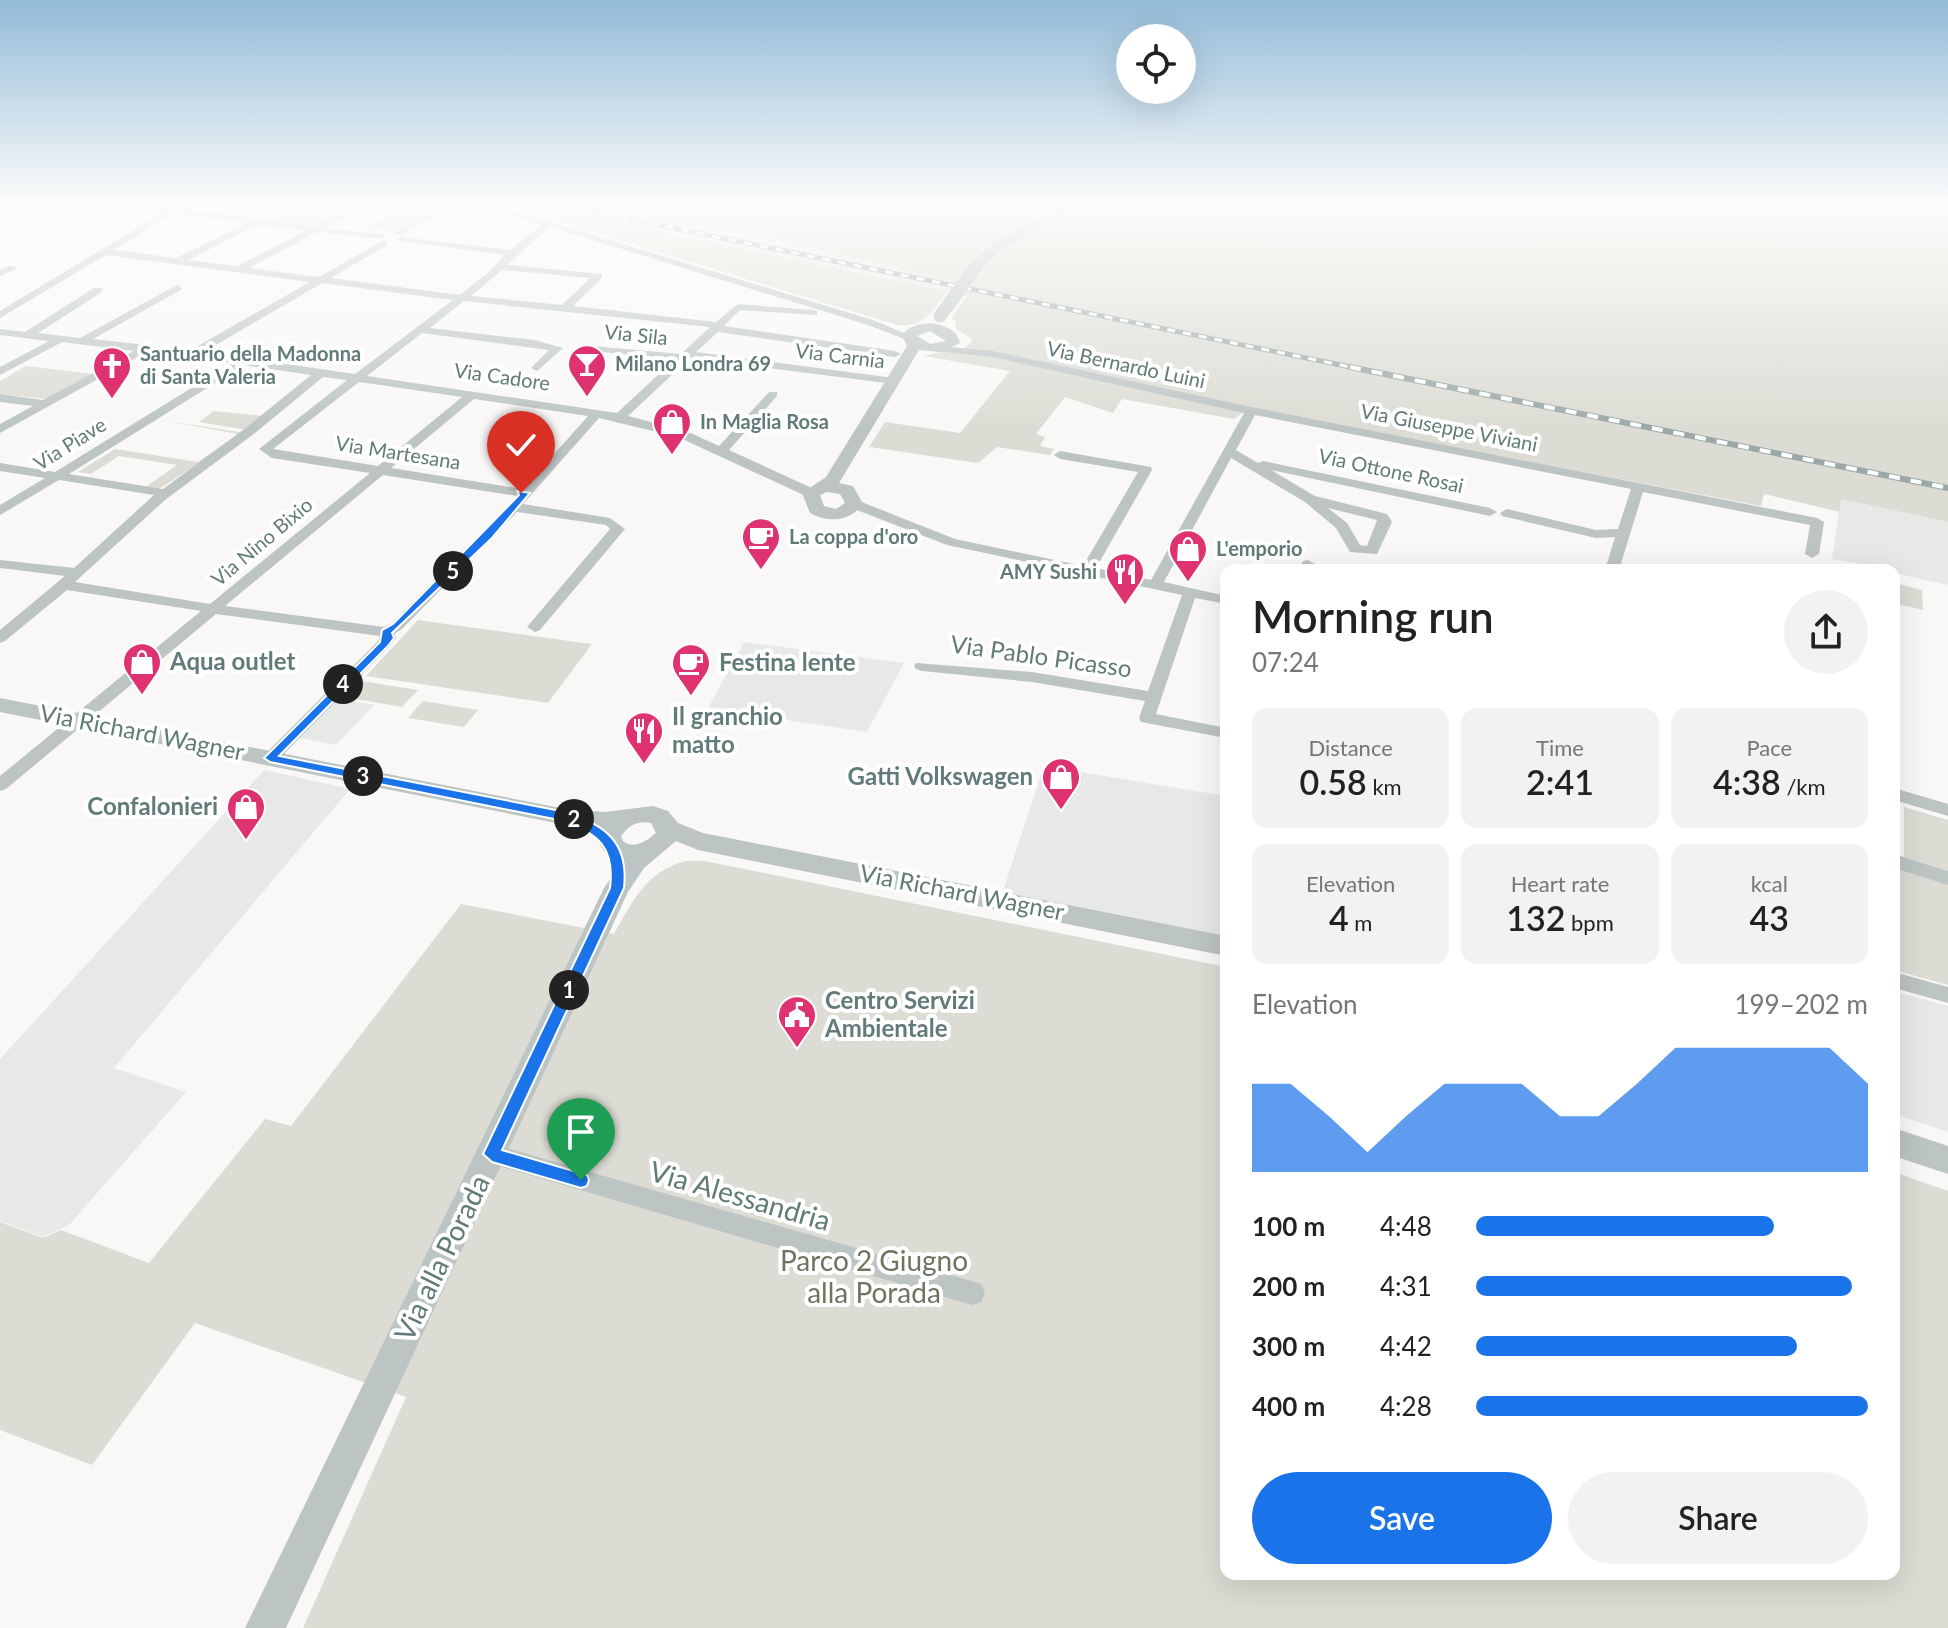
<!DOCTYPE html>
<meta charset="utf-8">
<style>
body{margin:0;font-family:Lato,sans-serif;background:#f2f2f2;color:#222;height:100vh;display:flex;flex-direction:column;font-size:30px;white-space:nowrap}
*{box-sizing:border-box;margin:0}
p{font-size:26px;color:#767676}
.icon{flex:none;width:44px;height:44px;fill:none;stroke:currentColor;stroke-width:2;stroke-linecap:round;stroke-linejoin:round}
.map{position:relative;flex:1;overflow:hidden}
.panel{position:absolute;left:1220px;top:564px;width:680px;height:1016px;display:flex;flex-direction:column;background:#fff;border-radius:16px;box-shadow:0 8px 32px #0002}
.panel>*{flex:none}
.buttons{position:absolute;left:1116px;top:24px;display:grid;gap:16px}
.buttons a{display:grid;place-items:center;width:80px;height:80px;border-radius:50%;background:#fff;box-shadow:0 8px 32px #0002;font-size:40px}
.pin{position:absolute;display:grid;place-items:center;width:68px;height:68px;color:#fff;margin:-82px -34px;border-radius:50% 50% 50% 0;rotate:-45deg;box-shadow:0 0 8px #0007}
.pin .icon{rotate:45deg}
.km{position:absolute;width:40px;height:40px;margin:-20px;border-radius:50%;background:#222;color:#fff;font-size:22px;line-height:40px;text-align:center}
.round{display:grid;place-items:center;flex:none;width:84px;height:84px;border-radius:42px;background:#f2f2f2}
.head{display:flex;align-items:center;justify-content:space-between;height:136px;padding:0 32px}
h1{font-size:44px;font-weight:600;line-height:60px}
.figures{display:grid;grid-template-columns:repeat(3,1fr);gap:12px;height:136px;padding:8px 32px}
.figures div{display:grid;align-content:center;border-radius:16px;background:#f2f2f2;text-align:center}
.figures b{font-size:34px;font-weight:600}
.figures small{font-size:22px;font-weight:400}
.figures p{font-size:22px}
.chart{height:224px;padding:16px 32px}
.chart p{display:flex;justify-content:space-between}
.chart svg{width:100%;height:144px;margin-top:8px;fill:#1a73e8;opacity:.7}
.primary-button{display:flex;gap:16px;margin-top:auto;padding:16px 32px}
.primary-button a{flex:1;height:92px;border-radius:48px;background:#1a73e8;color:#fff;font-size:32px;font-weight:600;line-height:92px;text-align:center}
.primary-button a+a{background:#f2f2f2;color:#222}
ul{padding:0 32px;list-style:none;font-size:26px}
li{display:grid;grid-template-columns:128px 96px 1fr;align-items:center;height:60px}
li i{height:20px;border-radius:10px;background:#1a73e8}
.map>svg:first-child{display:block}
</style>
<div class="map">
<svg width="1948" height="1628" viewBox="0 0 1948 1628">
<rect width="100%" height="100%" fill="#f9f8f7"/>
<!-- built -->
<g fill="#e7e9e7">
<path d="M525,204H574L655,222L737,230L954,282L1948,483L1455,395Z"/>
<path d="M1841,499L1948,522V585L1894,573V570L1832,559Z"/>
<path d="M744,642L904,663L867,732L708,708Z"/>
<path d="M334,697L374,705L336,745L295,737Z"/>
<path d="M1044,766L1226,796V941L1001,897Z"/>
<path d="M264,770L350,789L114,1068L186,1092L69,1225L43,1237L0,1221V1059Z"/>
<path d="M1894,991L1948,1006V1132L1894,1114Z"/>
</g>
<!-- green -->
<g fill="#dcdcd4">
<path d="M297,204H353L312,225L265,219Z"/>
<path d="M372,204H444L397,230L364,229L395,211L366,206Z"/>
<path d="M501,204H525L947,291C933,311 924,328 897,325Z"/>
<path d="M574,204H912L962,211L968,204H1948V522L1841,499L1840,512L1764,494L1761,506L1249,408L1234,419L1122,399L1113,413L1065,397L1036,434L1045,437L1040,446L1054,449L1050,455L997,447L978,463L869,447L885,422L960,433L1010,371L924,356L941,352H960L973,340L955,328L956,320L951,319L973,286L943,322L968,285L737,230L655,222Z"/>
<path d="M26,366L94,374L46,399L0,394V381Z"/>
<path d="M214,411L263,416L248,430L199,422Z"/>
<path d="M161,420L245,433L159,489L147,486L177,465L119,456L91,474L78,472L115,449L198,462L239,434Z"/>
<path d="M1894,583L1922,590L1923,610L1894,603Z"/>
<path d="M418,620L591,644H592L548,703L366,676Z"/>
<path d="M355,680L418,690L402,707L339,696Z"/>
<path d="M423,701L478,710L464,727L408,718Z"/>
<path d="M1904,807L1948,820V871L1904,857Z"/>
<path d="M686,861H705L1226,967V1574H1894V1172L1948,1191V1628H303L406,1397L195,1323L92,1465L0,1430V1222L43,1238L61,1230L149,1263L265,1119L291,1126L461,904L614,934C633,901 646,871 686,861Z"/>
<path d="M1894,867L1948,884V985L1894,970Z"/>
</g>
<g fill="none" stroke-linecap="round" stroke-linejoin="round">
<!-- minor -->
<g fill="#bcc5c4" fill-rule="evenodd">
<path d="M105,204L174,207L314,226L358,204H368L326,228L381,234L386,237L384,239L317,232L249,268L319,277L384,240L387,241V245L331,278L460,295L490,271L505,255L396,240L401,237L510,250L541,225L480,204H492L873,320L916,338L907,340L865,324L550,227L507,265L602,274V278L573,306L716,322L738,304L813,310L817,311V315L740,310L724,326L895,351L901,354L895,357L718,332L696,352L894,378L900,381L894,384L690,358L628,416L686,431L719,446L769,392H777V396L729,450L816,490V496H806L678,437L599,418L523,504L610,518L625,529L540,630L535,632L527,627L610,529L606,525L517,512L402,629L394,634L396,638L389,647L276,762L270,764L261,758L378,641L380,636L216,614L6,789L0,791V776L201,611L67,590L5,641L0,643V630L65,576L0,568V560L74,568L154,495L59,480L0,515V505L45,478L0,471V463L55,472L232,363L147,352L0,433V424L33,406L0,402V394L43,400L134,351L62,342L0,375V367L49,341L0,335V329L25,332L94,288H102V292L38,333L80,338L177,285L182,288L181,290L93,339L191,350L310,282L106,255L0,318V311L162,213ZM173,214L247,223L176,258L114,250ZM258,225L306,231L237,266L188,260ZM502,270L590,278L562,305L471,296ZM322,283L453,300L355,374L204,352ZM464,301L710,327L681,354L581,345L579,347L585,350L674,360L617,413L367,376L422,333L549,350L531,368L537,371L563,348L535,340L430,328ZM244,365L311,375L247,427L163,489L69,474ZM323,377L347,380L259,449L272,458L370,473L210,604L75,582L165,500L255,433ZM359,382L462,397L378,466L273,449ZM474,399L588,416L523,489L391,468ZM383,475L517,496L392,623L384,627L225,606Z"/>
<path d="M444,204H454L401,236L393,234Z"/>
<path d="M971,204H980L970,214H964Z"/>
<path d="M10,266L18,268L0,276V270Z"/>
<path d="M939,346L993,351L1251,407L1817,518L1824,522L1819,554L1812,558L1805,554L1810,525L1643,492L1619,570H1605L1615,537L1596,538L1502,516L1500,513L1507,509L1596,530L1618,529L1631,489L1255,415L1236,450L1258,463L1263,461L1490,508L1497,512L1490,516L1271,470L1315,496L1387,514L1392,522L1377,554L1350,552L1336,528L1305,502L1231,458L1164,582L1226,596V604L1195,598L1156,714L1226,728V738L1141,722L1139,718L1145,701L1032,682L922,671L916,669L914,666L916,663L1032,672L1148,691L1182,595L947,545L849,507V501H859L955,539L1083,566L1138,472L1060,459L1054,455L1060,451L1151,467L1152,470L1096,568L1151,580L1244,413L993,357L935,351V347ZM1328,508L1377,520L1367,546L1360,545L1347,523Z"/>
<path d="M1308,560L1315,564L1312,570H1298L1303,561Z"/>
<path d="M1894,788L1948,804V816L1894,800Z"/>
<path d="M1894,854L1948,871V885L1894,868Z"/>
<path d="M1894,972L1948,987V1003L1894,988Z"/>
<path d="M492,1144L972,1281L981,1284L985,1293L981,1302L972,1305L492,1164L484,1161L480,1154L484,1147Z"/>
</g>
<!-- tertiary -->
<g fill="#bcc5c4" fill-rule="evenodd">
<path d="M1066,204H1080L1003,248L981,269L969,266L995,242Z"/>
<path d="M930,323C943,325 958,329 960,343L941,352L919,350L839,483L853,486L863,504C850,522 828,523 810,513L802,493L826,477L907,346L902,336C909,325 918,325 930,323ZM930,331L946,341L930,344L917,336ZM827,492L840,494L845,503L836,509L824,506L820,495Z"/>
<path d="M0,698L566,809L605,812L653,806L668,811L678,823L703,833L1226,936V956L698,850L676,841L644,868L628,892L286,1628H245L604,888L622,861C607,857 601,850 597,835L600,829L566,825L0,712ZM651,823L656,833C647,841 633,850 623,841L621,836C629,825 638,820 651,823Z"/>
<path d="M1894,1128L1948,1146V1174L1894,1156Z"/>
</g>
<!-- rail-far1 casing -->
<g stroke="#9aa9a7" stroke-width="5">
<path id="rail-far1" d="M556,204L1360,369"/>
</g>
<!-- rail casing -->
<g stroke="#9aa9a7" stroke-width="6">
<path id="rail" d="M1350,367L1948,488"/>
</g>
<!-- rail-far1 -->
<use href="#rail-far1" stroke="#fff" stroke-width="3" stroke-dasharray="8" stroke-linecap="butt"/>
<!-- rail -->
<use href="#rail" stroke="#fff" stroke-width="4" stroke-dasharray="11" stroke-linecap="butt"/>
<!-- tertiary-bridge -->
<path stroke="#bcc5c4" stroke-width="13" d="M940,316L976,266"/>
</g>
<!-- sky -->
<linearGradient id="sky" x2="0" y2="1"><stop stop-color="#93bbd8"/><stop offset="0.47" stop-color="#fcfcfb"/><stop offset="1" stop-color="#fcfcfb" stop-opacity="0"/></linearGradient>
<rect width="1948" height="431" fill="url(#sky)"/>
<!-- route -->
<path fill="#1a73e8" stroke="#fff" stroke-width="2" d="M517,491L530,493L492,538L392,633L394,638L388,646L279,756L566,812C606,825 629,843 624,888L502,1150L587,1175L589,1180L587,1186L581,1188L492,1162L483,1154L610,888C615,848 599,834 564,821L270,762L264,758L380,642L382,630L393,624L519,495Z"/>
<!-- icons -->
<defs>
<g id="bar-pin" transform="scale(2)"><path d="M0 17L-7.5 6A9.5 9.5 0 1 1 7.5 6Z" fill="#de3370" stroke="#fff"/><path d="M-6-5H6L.8 .8V4.5H3.5V6h-7V4.5H-.8V.8Z" fill="#fff"/></g>
<g id="church-pin" transform="scale(2)"><path d="M0 17L-7.5 6A9.5 9.5 0 1 1 7.5 6Z" fill="#de3370" stroke="#fff"/><path d="M-1.2-6h2.4v3.5h3.3v2.4h-3.3V6h-2.4V-.1h-3.3v-2.4h3.3Z" fill="#fff"/></g>
<g id="shop-pin" transform="scale(2)"><path d="M0 17L-7.5 6A9.5 9.5 0 1 1 7.5 6Z" fill="#de3370" stroke="#fff"/><path d="M-5-2.5h2.3a2.7 3.5 0 0 1 5.4 0H5L5.5 6h-11ZM-1.5-2.5h3a1.5 2.3 0 0 0-3 0Z" fill="#fff"/></g>
<g id="cafe-pin" transform="scale(2)"><path d="M0 17L-7.5 6A9.5 9.5 0 1 1 7.5 6Z" fill="#de3370" stroke="#fff"/><path d="M-5.5-4.5H6V0H3Q3 3.5 0 3.5H-2.5Q-5.5 3.5-5.5 0ZM3-3.2v2h1.7v-2ZM-6 4.5H4V6H-6Z" fill="#fff"/></g>
<g id="restaurant-pin" transform="scale(2)"><path d="M0 17L-7.5 6A9.5 9.5 0 1 1 7.5 6Z" fill="#de3370" stroke="#fff"/><path d="M-5-6h1v4h1v-4h1v4h1v-4h1v5L-1.5 .5V6h-2V.5L-5-1ZM5-6V6H3V1.5H1.5Q1.5-4 5-6Z" fill="#fff"/></g>
<g id="civic-pin" transform="scale(2)"><path d="M0 17L-7.5 6A9.5 9.5 0 1 1 7.5 6Z" fill="#de3370" stroke="#fff"/><path d="M-.6-6.5H3V-4.5H.6V-3L4-1V1h2V6H-6V1h2V-1L-.6-3ZM-1.2 2.5V6h2.4V2.5Z" fill="#fff"/></g>
</defs>
<g fill-rule="evenodd">
<use href="#bar-pin" x="587" y="364"/>
<use href="#church-pin" x="112" y="366"/>
<use href="#shop-pin" x="672" y="422"/>
<use href="#cafe-pin" x="761" y="537"/>
<use href="#shop-pin" x="1188" y="549"/>
<use href="#restaurant-pin" x="1125" y="572"/>
<use href="#shop-pin" x="142" y="662"/>
<use href="#cafe-pin" x="691" y="663"/>
<use href="#restaurant-pin" x="644" y="731"/>
<use href="#shop-pin" x="1061" y="777"/>
<use href="#shop-pin" x="246" y="807"/>
<use href="#civic-pin" x="797" y="1015"/>
</g>
<g text-anchor="middle" stroke-width="8" stroke-linejoin="round" paint-order="stroke">
<!-- far-street labels -->
<g font-size="20" fill="#617b78" stroke="#fff">
<text transform="translate(636 335) rotate(6)" y="7">Via Sila</text>
<text transform="translate(840 356) rotate(7)" y="7">Via Carnia</text>
<text transform="translate(1126 365) rotate(12)" y="7">Via Bernardo Luini</text>
<text transform="translate(502 377) rotate(8)" y="7">Via Cadore</text>
<text transform="translate(1449 428) rotate(11)" y="7">Via Giuseppe Viviani</text>
<text transform="translate(70 444) rotate(-32)" y="7">Via Piave</text>
<text transform="translate(398 453) rotate(9)" y="7">Via Martesana</text>
<text transform="translate(1391 471) rotate(12)" y="7">Via Ottone Rosai</text>
<text transform="translate(262 542) rotate(-40)" y="7">Via Nino Bixio</text>
</g>
<!-- far-poi labels -->
<g font-size="20" font-weight="bold" fill="#617b78" stroke="#fff" text-anchor="start">
<text x="140" y="361">Santuario della Madonna<tspan x="140" dy="23">di Santa Valeria</tspan></text>
<text x="615" y="371">Milano Londra 69</text>
<text x="700" y="429">In Maglia Rosa</text>
<text x="789" y="544">La coppa d'oro</text>
<text x="1216" y="556">L'emporio</text>
<text x="1097" y="579" text-anchor="end">AMY Sushi</text>
</g>
<!-- street labels -->
<g font-size="24" fill="#617b78" stroke="#fff">
<text transform="translate(1041 657) rotate(8)" y="8">Via Pablo Picasso</text>
<text transform="translate(142 733) rotate(11)" y="8">Via Richard Wagner</text>
<text transform="translate(962 893) rotate(11)" y="8">Via Richard Wagner</text>
</g>
<!-- poi labels -->
<g font-size="24" font-weight="bold" fill="#617b78" stroke="#fff" text-anchor="start">
<text x="170" y="670">Aqua outlet</text>
<text x="719" y="671">Festina lente</text>
<text x="672" y="725">Il granchio<tspan x="672" dy="28">matto</tspan></text>
<text x="1033" y="785" text-anchor="end">Gatti Volkswagen</text>
<text x="218" y="815" text-anchor="end">Confalonieri</text>
<text x="825" y="1009">Centro Servizi<tspan x="825" dy="28">Ambientale</tspan></text>
</g>
<!-- near-street labels -->
<g font-size="28" fill="#617b78" stroke="#fff">
<text transform="translate(740 1196) rotate(16)" y="10">Via Alessandria</text>
<text transform="translate(442 1258) rotate(-64)" y="10">Via alla Porada</text>
</g>
<!-- near-park labels -->
<g font-size="28" fill="#70745f" stroke="#fff">
<text x="874" y="1271">Parco 2 Giugno<tspan x="874" dy="32">alla Porada</tspan></text>
</g>
</g>
</svg>
<div class="buttons">
<a><svg class="icon" aria-label="locate" viewBox="0 0 24 24"><circle cx="12" cy="12" r="6"/><path d="M12 2v4M12 18v4M2 12h4M18 12h4"/></svg></a>
</div>
<div class="pin" style="left:581px;top:1180px;background:#1e9e55"><svg class="icon" aria-label="arrive" viewBox="0 0 24 24"><path d="M6 21V4h12l-3 4 3 4H6"/></svg></div>
<div class="pin" style="left:521px;top:493px;background:#d93025"><svg class="icon" aria-label="check" viewBox="0 0 24 24"><path d="M5 12l5 5 9-10"/></svg></div>
<b class="km" style="left:569px;top:990px">1</b>
<b class="km" style="left:574px;top:819px">2</b>
<b class="km" style="left:363px;top:776px">3</b>
<b class="km" style="left:343px;top:684px">4</b>
<b class="km" style="left:453px;top:571px">5</b>
<section class="panel">
<div class="head"><div><h1>Morning run</h1><p>07:24</p></div><a class="round"><svg class="icon" aria-label="share" viewBox="0 0 24 24"><path d="M12 15V3M7 8l5-5 5 5M5 13v7h14v-7"/></svg></a></div>
<div class="figures">
<div><p>Distance</p><b>0.58<small> km</small></b></div>
<div><p>Time</p><b>2:41</b></div>
<div><p>Pace</p><b>4:38<small> /km</small></b></div>
</div>
<div class="figures">
<div><p>Elevation</p><b>4<small> m</small></b></div>
<div><p>Heart rate</p><b>132<small> bpm</small></b></div>
<div><p>kcal</p><b>43</b></div>
</div>
<div class="chart"><p><span>Elevation</span>199–202 m</p>
<svg viewBox="0 0 160 44" preserveAspectRatio="none"><path d="M0 44V17L10 17L20 27L30 38L40 27L50 17L60 17L70 17L80 27L90 27L100 17L110 6L120 6L130 6L140 6L150 6L160 17V44z"/></svg>
</div>
<ul>
<li><b>100 m</b>4:48<i style="width:76%"></i></li>
<li><b>200 m</b>4:31<i style="width:96%"></i></li>
<li><b>300 m</b>4:42<i style="width:82%"></i></li>
<li><b>400 m</b>4:28<i style="width:100%"></i></li>
</ul>
<div class="primary-button"><a>Save</a><a>Share</a></div>
</section>
</div>
